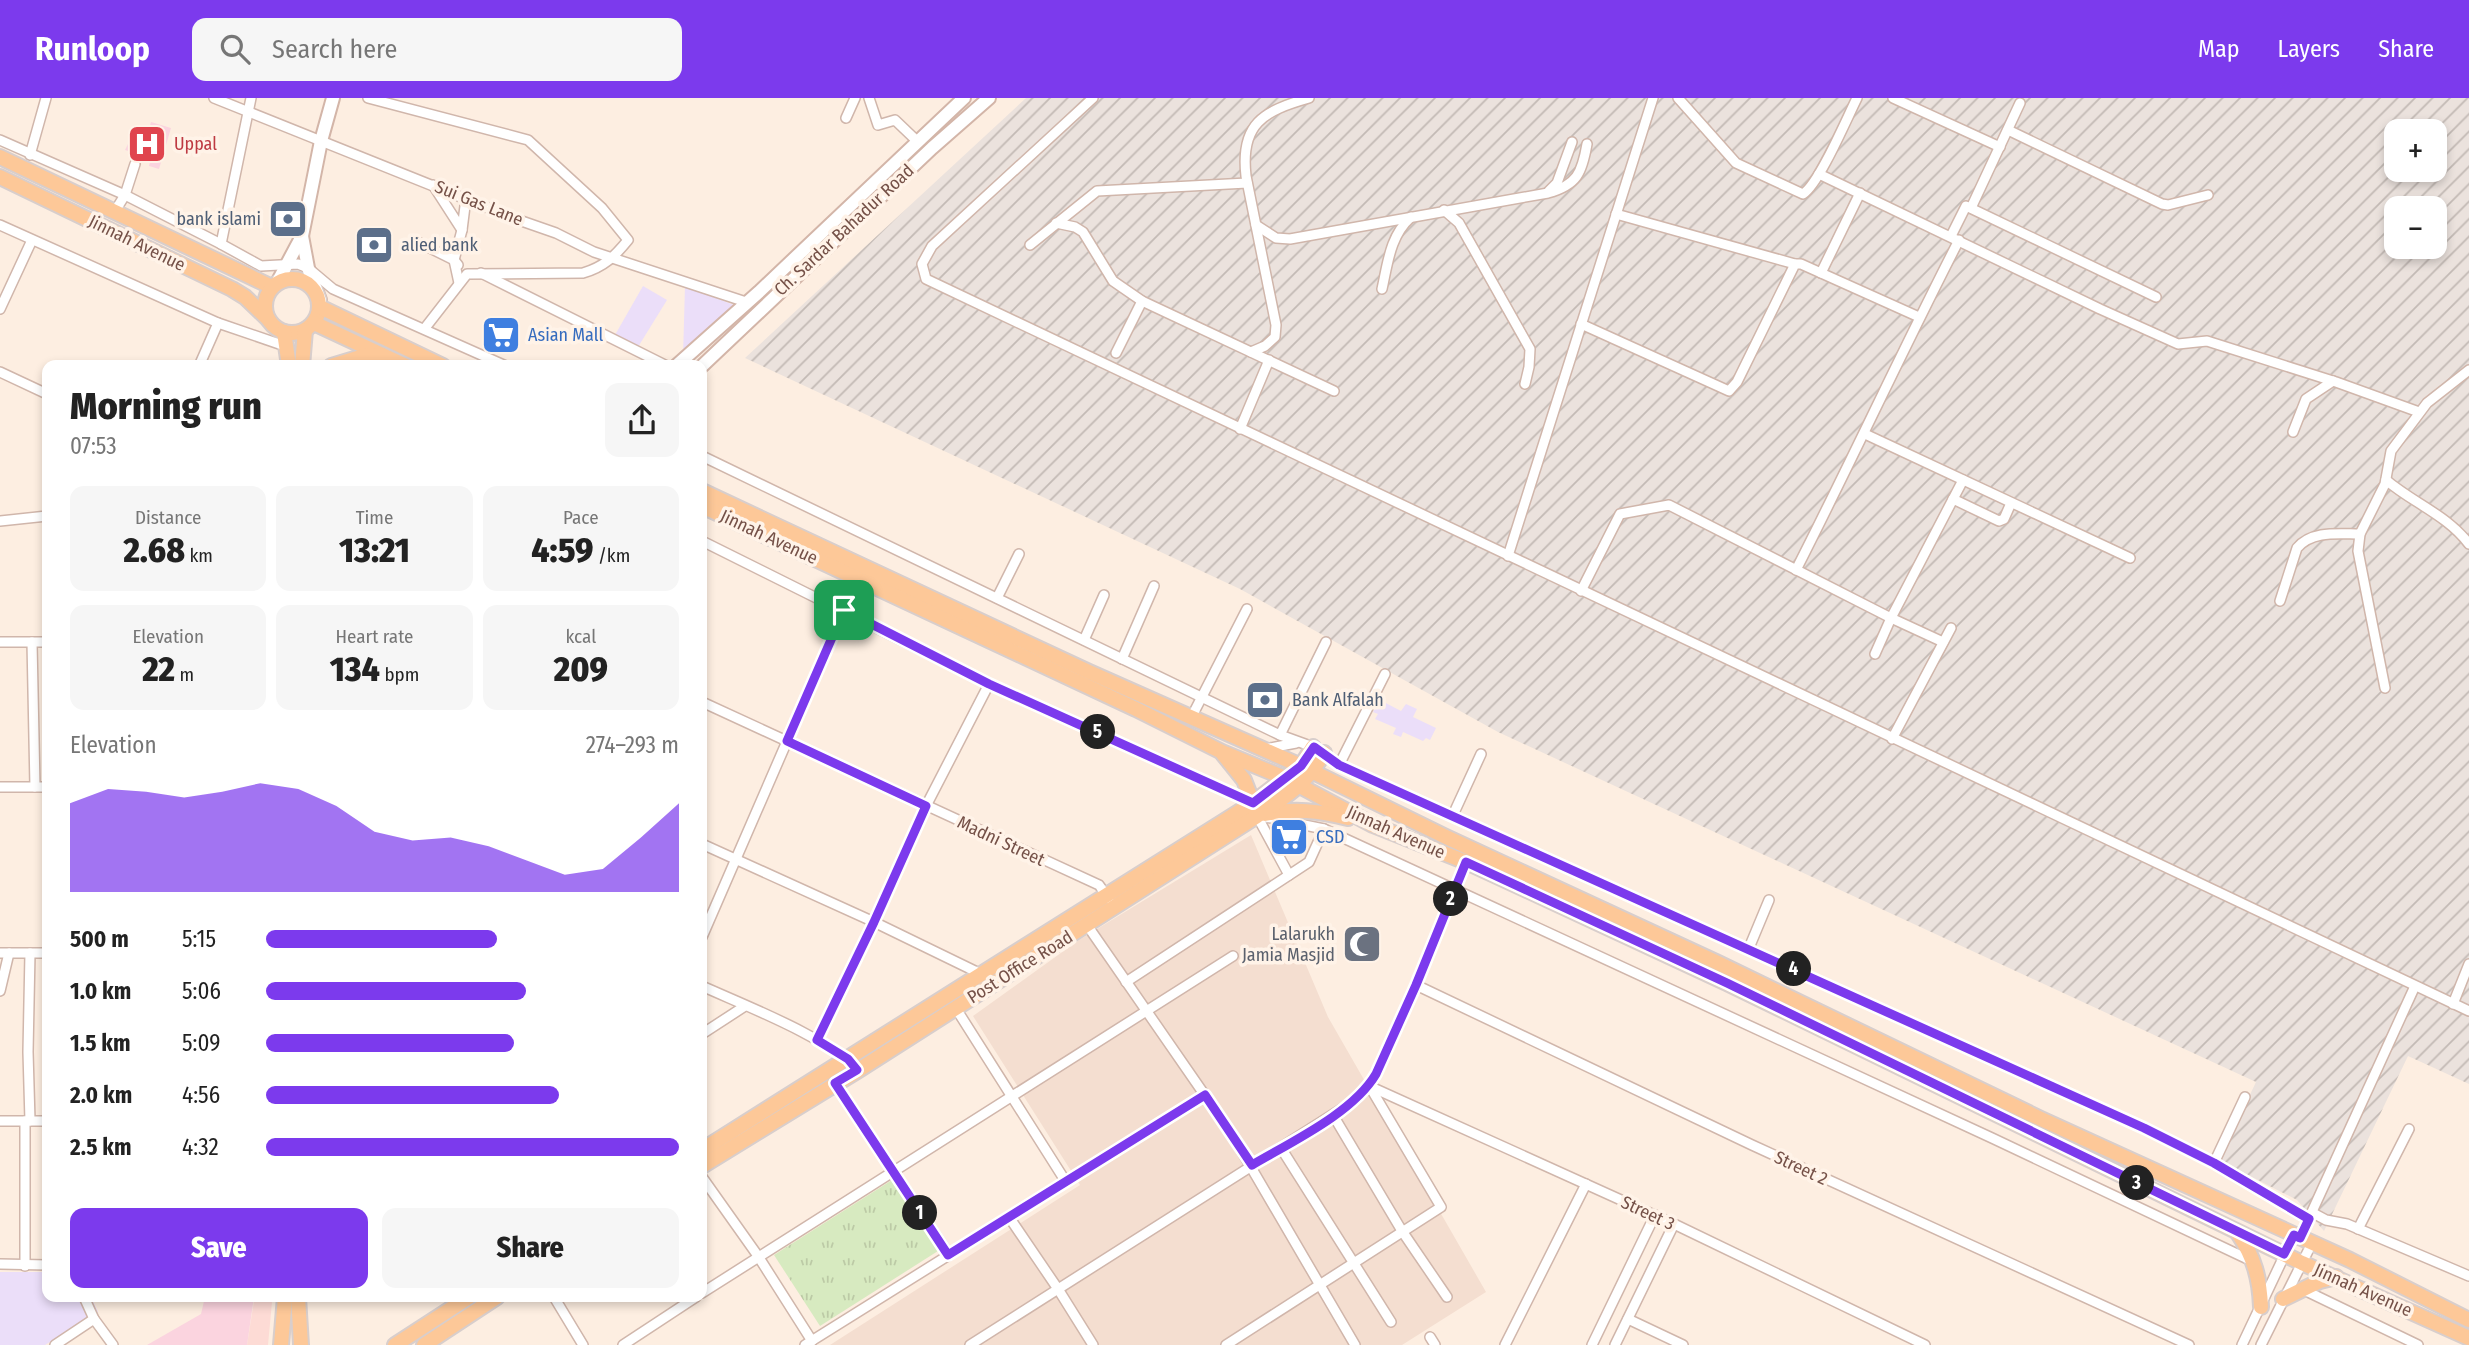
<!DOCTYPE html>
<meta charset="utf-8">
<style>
body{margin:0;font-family:"Fira Sans Condensed",sans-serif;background:#f6f6f6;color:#222;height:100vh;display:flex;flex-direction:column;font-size:26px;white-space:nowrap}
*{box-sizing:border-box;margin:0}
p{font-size:23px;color:#767676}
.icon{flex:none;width:38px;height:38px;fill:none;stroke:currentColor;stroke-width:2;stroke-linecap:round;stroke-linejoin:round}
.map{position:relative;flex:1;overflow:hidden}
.panel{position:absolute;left:42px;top:262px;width:665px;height:942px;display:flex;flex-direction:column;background:#fff;border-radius:14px;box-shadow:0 4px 10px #0003}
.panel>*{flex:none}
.controls{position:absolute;left:2384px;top:21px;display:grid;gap:14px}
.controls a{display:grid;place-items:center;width:63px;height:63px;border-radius:14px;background:#fff;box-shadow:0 4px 10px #0003;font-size:35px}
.pin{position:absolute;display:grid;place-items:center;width:60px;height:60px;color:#fff;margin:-30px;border-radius:14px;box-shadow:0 4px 10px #0006}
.km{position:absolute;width:35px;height:35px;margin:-18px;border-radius:50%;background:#222;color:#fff;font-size:19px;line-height:35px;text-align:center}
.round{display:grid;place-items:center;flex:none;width:74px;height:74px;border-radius:14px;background:#f6f6f6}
.head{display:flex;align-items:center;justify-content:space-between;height:119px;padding:0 28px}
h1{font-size:38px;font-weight:800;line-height:52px}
.figures{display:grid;grid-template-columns:repeat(3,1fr);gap:10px;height:119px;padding:7px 28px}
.figures div{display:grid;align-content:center;border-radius:14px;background:#f6f6f6;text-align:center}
.figures b{font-size:35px;font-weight:800}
.figures small{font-size:19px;font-weight:400}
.figures p{font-size:19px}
.chart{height:196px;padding:14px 28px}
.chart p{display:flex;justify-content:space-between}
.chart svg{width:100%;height:126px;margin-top:7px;fill:#7c3aed;opacity:.7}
.button{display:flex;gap:14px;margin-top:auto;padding:14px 28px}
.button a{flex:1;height:80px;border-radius:14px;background:#7c3aed;color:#fff;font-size:28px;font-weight:800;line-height:80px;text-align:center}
.button a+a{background:#f6f6f6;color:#222}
ul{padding:0 28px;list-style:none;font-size:23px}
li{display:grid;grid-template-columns:112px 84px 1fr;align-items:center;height:52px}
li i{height:18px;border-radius:9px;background:#7c3aed}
header{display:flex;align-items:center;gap:42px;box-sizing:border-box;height:98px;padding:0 35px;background:#7c3aed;color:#fff}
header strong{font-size:33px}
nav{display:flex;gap:38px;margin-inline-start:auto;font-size:24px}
.search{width:490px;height:63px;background:#f6f6f6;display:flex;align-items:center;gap:18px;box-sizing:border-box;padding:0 24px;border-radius:14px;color:#767676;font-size:26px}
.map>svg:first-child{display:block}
</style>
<header>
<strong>Runloop</strong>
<div class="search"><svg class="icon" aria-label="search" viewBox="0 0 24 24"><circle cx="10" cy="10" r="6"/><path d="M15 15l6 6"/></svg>Search here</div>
<nav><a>Map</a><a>Layers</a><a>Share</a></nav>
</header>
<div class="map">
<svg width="2469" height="1247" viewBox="0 0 2469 1247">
<defs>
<pattern id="industrial-furrows" width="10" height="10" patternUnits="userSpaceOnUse" patternTransform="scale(1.75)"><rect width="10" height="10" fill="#ebe2dd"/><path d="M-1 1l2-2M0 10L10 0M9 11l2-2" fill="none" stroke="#c3bab5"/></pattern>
<pattern id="grass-tufts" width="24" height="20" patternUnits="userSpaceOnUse" patternTransform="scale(1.75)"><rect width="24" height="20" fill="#d7eac0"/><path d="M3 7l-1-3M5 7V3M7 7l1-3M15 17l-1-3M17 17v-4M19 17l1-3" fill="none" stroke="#bccaa6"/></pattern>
</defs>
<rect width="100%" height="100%" fill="#fdeee1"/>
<!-- residential -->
<path fill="#f4ded0" d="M1251,737L1328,919L1486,1194L1402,1247H830L1080,1087L973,918L1079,842Z"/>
<!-- commercial -->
<path fill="#fddbd5" d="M254,1203L272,1204L268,1247H247Z"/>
<!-- industrial -->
<path fill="url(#industrial-furrows)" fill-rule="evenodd" d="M1026,0H2469V986L2408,958L2324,1133L2297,1102L2219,1062L2256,984L1498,634L1240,491L745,260ZM2396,33H2434V72H2396ZM2396,110H2434V149H2396Z"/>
<!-- education -->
<g fill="#ebdef9">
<path d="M643,188L667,202L638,249L615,237Z"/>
<path d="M685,188L734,207L683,259Z"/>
<path d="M1380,602L1401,613L1406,606L1417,611L1413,619L1436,630L1430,642L1426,640L1423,643L1403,634L1401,639L1393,636L1396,630L1375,621L1378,616L1373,614Z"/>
<path d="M0,1174H47V1199H91L98,1214L45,1247H0Z"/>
</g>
<!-- medical -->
<g fill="#fbd4df">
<path d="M151,24L171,30L159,71L149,68L151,60L125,52L131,40L137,42L140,33L148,35Z"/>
<path d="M205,1199H254L247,1247H147L201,1216Z"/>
</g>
<!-- grass -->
<path fill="url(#grass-tufts)" d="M892,1082L938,1153L820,1228L774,1157Z"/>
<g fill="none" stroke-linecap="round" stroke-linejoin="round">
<!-- minor casing -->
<g stroke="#d0b6ab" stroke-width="12">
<g id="minor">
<path d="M214,0L513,120L556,135L594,154L746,204"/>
<path d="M368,0L528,42L602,110L628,142C615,158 604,169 583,175L467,176L425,230"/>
<path d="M869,0L878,27L895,22L918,44"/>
<path d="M1093,0L932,148L922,166L926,181L2469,913"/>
<path d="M1678,0L1736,65L1803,96C1819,86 1847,20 1857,0"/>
<path d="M1893,0L2000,49"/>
<path d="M846,20L855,0"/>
<path d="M2008,32L2162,106L2168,107L2208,97"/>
<path d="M0,42L125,97L221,146L261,168L298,166L308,170L333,191L506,268"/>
<path d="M30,57L46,0"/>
<path d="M1819,76L2100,211L2178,246L2207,243L2336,284L2419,314"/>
<path d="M433,87L462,132"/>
<path d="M1549,93L1557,85L1572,44"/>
<path d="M1971,110L2020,5"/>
<path d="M1444,112L1459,125L1530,251L1529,269L1525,286"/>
<path d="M115,113L125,97L135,66"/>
<path d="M1616,116L1795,166"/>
<path d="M1056,125L1075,129L1083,134L1113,183L1142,203L1334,293"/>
<path d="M0,127L218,225L288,249"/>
<path d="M1256,127L1276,140L1290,141L1548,95C1577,87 1582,75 1587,46"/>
<path d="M1951,138L1966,108L2156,199"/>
<path d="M420,145L454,162L458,167"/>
<path d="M221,146L251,0"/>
<path d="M1030,147L1097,93L1247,85"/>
<path d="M481,175L667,268"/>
<path d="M1821,175L1860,95"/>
<path d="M459,185L454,162L462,132L466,100"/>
<path d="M1382,191C1388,164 1390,138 1411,119"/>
<path d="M0,211L32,142"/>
<path d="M1581,226L1729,293L1737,284L1795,166H1801L1919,219"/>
<path d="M1251,254L1265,248L1275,239L1276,227L1246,78C1240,26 1263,13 1309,0"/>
<path d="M1116,255L1142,203"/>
<path d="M199,268L218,225"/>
<path d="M0,274L47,296"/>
<path d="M1240,331L1269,262"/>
<path d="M2293,334L2306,301L2333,283"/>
<path d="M1865,336L2130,460"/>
<path d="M702,358L1280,637L1313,649L1339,667L2144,1030L2214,1065L2309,1121"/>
<path d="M2386,382C2413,405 2447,417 2469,446"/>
<path d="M1953,401L1999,423L2004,421L2011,405"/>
<path d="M0,423L47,418"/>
<path d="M702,443L989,586L1253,705"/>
<path d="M1508,458L1653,0"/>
<path d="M1796,472C1852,362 1903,251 1959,142"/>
<path d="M1581,493L1620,416L1669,407L1891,520L1943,544"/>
<path d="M997,500L1019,456"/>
<path d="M2280,503L2297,450C2312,432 2339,436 2360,436"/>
<path d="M1084,542L1104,497"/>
<path d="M0,544H47"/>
<path d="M32,544L35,689"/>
<path d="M1875,556L1891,520L1963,382"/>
<path d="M1122,561L1154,488"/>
<path d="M2385,590L2358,453L2360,436L2385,386L2391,353L2427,305L2469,272"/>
<path d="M702,604L1099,787L1109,801"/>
<path d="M1191,620L1247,511"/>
<path d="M1280,637L1326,544"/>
<path d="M1892,641L1951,530"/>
<path d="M1265,651L1296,645"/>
<path d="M1339,667L1385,576"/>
<path d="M0,689H47"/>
<path d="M1453,717L1481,656"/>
<path d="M1257,718L1289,777"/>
<path d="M1266,719L1324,731L1992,1040L2254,1164"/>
<path d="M702,746L874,824L981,876"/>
<path d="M1087,827L1231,1035L1355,1247"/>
<path d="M702,839L844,512"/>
<path d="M1749,850L1769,802"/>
<path d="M0,855H47"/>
<path d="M30,855L28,954L30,1023"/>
<path d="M1126,884L1309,764L1324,731"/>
<path d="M1416,887L1752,1047L2189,1247"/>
<path d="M702,888C741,906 833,941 857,973"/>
<path d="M0,893L9,855"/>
<path d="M2453,906L2469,866"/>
<path d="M955,909L1066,1084"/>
<path d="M702,936L745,908"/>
<path d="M817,942L874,824L926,708L989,586"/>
<path d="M835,985L949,1157"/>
<path d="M1369,988L1674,1126L1925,1247"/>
<path d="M1333,1017L1402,1133L1447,1199"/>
<path d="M0,1023H47"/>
<path d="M25,1023V1168"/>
<path d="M1281,1050L1391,1224"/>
<path d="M2214,1065L2245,999"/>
<path d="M702,1079L758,1158L812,1243"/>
<path d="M2313,1115L2326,1122L2347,1126L2469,1178"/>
<path d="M1009,1119L1058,1191L1093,1247"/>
<path d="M2358,1131L2409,1031"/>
<path d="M2300,1140L2415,888"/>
<path d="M0,1166L47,1167"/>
<path d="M2302,1191L2418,1247"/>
<path d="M702,1195L1233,858"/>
<path d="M84,1199L94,1221L113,1247"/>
<path d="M554,1199L583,1247"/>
<path d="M1628,1221L1683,1247"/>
<path d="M1430,1239L1435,1247"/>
<path d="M55,1247L94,1221"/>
<path d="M623,1247L696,1199"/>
<path d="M805,1247L1205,997"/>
<path d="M970,1247L1354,1003L1369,988L1376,976L1416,887L1466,764"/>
<path d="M1226,1247L1441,1109L1370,989"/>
<path d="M1505,1247L1586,1086"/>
<path d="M1592,1247L1655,1117"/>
<path d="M1615,1247L1674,1126"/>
<path d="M2242,1247L2294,1137"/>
<path d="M2261,1247L2312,1145"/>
</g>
</g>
<!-- secondary casing -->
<g stroke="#d3b5a8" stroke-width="16">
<g id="secondary">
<path d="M302,138L308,170L320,202"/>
<path d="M277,185L302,138L321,43L333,0"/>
<path d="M676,268L759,194L964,0"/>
<path d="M702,268L932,50L989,0"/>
</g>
</g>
<!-- primary casing -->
<g stroke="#d8cecc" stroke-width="18">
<g id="primary">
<path d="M0,59L272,189"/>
<path d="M0,79L232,191L245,199L268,221"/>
<circle cx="292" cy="208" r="27"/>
<path d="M320,209L443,268"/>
<path d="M314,225L406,268"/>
<path d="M284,234L289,268"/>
<path d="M302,268L305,232"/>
<path d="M331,268L364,258L382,257"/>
<path d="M702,393L1089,574L1301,668L1446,739L1718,865L2041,1021L2350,1162L2469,1222"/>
<path d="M702,408L1136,611L1222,654L1285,680L1373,727L1471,766L1727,885L2302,1165L2469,1240"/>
<path d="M1223,656L1244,682L1253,705"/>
<path d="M1265,716C1294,710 1320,713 1348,720"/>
<path d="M702,1052L1253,705L1301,668L1313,649"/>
<path d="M702,1068L857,973L1257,718C1289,696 1304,688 1324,655"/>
<path d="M2238,1135C2254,1159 2260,1181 2261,1209"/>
<path d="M298,1199L301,1247"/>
<path d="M2283,1201L2320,1183L2336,1179"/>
<path d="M281,1247L285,1199"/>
<path d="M395,1247L469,1199"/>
<path d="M424,1247L497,1199"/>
</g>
</g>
<!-- minor -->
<use href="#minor" stroke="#fff" stroke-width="9"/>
<!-- secondary -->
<use href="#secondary" stroke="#fff" stroke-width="12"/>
<!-- primary -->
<use href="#primary" stroke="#fdc898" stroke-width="14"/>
</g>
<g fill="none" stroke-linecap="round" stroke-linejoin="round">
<!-- route casing -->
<g stroke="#fff" stroke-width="14">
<path id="route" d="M844,512L989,586L1253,705L1301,668L1314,649L1339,667L2144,1030L2214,1065L2309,1121L2300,1140L2294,1137L2284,1156L1727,885L1466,764L1416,887L1376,976C1353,1015 1291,1044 1252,1067L1205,997L948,1157L835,985L857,972L848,961L817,942L874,824L926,708L787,643Z"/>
</g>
<!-- route -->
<use href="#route" stroke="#7c3aed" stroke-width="9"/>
</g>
<!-- icons -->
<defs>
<g id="hospital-square" transform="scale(2.0125)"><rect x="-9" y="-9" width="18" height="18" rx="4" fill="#e0444e" stroke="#fff3e8"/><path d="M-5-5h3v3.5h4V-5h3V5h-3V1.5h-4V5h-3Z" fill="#fff"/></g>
<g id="bank-square" transform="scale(2.0125)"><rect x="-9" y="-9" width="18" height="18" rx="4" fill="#5c6f8a" stroke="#fff3e8"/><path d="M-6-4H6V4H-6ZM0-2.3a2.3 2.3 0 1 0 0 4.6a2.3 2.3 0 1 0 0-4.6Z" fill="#fff"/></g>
<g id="supermarket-square" transform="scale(2.0125)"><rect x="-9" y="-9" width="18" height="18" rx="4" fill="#3f7fe0" stroke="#fff3e8"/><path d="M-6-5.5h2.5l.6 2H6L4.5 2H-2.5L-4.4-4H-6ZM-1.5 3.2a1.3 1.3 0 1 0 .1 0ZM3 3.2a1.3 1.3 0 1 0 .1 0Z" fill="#fff"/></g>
<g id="mosque-square" transform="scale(2.0125)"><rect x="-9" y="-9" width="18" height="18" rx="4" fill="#6b7280" stroke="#fff3e8"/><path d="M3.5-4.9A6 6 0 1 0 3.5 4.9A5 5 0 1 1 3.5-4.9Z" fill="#fff"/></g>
</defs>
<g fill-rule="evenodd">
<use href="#hospital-square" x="147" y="46"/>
<use href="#bank-square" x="288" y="121"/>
<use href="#bank-square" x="374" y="147"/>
<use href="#supermarket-square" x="501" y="237"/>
<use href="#bank-square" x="1265" y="602"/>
<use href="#supermarket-square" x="1289" y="739"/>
<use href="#mosque-square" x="1362" y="846"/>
</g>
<g text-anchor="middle" stroke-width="7" stroke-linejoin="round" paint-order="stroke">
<!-- health labels -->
<g font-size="18" fill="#be3a42" stroke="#fff3e8" text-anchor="start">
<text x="174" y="52">Uppal</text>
</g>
<!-- street labels -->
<g font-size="18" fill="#755148" stroke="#fff3e8">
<text transform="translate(479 105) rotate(22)" y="6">Sui Gas Lane</text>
<text transform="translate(844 132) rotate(-43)" y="6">Ch. Sardar Bahadur Road</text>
<text transform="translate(137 145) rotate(26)" y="6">Jinnah Avenue</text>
<text transform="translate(769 439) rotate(25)" y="6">Jinnah Avenue</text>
<text transform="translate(1396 734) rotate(24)" y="6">Jinnah Avenue</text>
<text transform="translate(1001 743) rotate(25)" y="6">Madni Street</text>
<text transform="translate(1020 869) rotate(-32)" y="6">Post Office Road</text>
<text transform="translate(1801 1070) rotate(25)" y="6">Street 2</text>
<text transform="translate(1648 1115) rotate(25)" y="6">Street 3</text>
<text transform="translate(2363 1192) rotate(24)" y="6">Jinnah Avenue</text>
</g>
<!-- service labels -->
<g font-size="18" fill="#4e5e75" stroke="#fff3e8" text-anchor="start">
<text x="261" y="127" text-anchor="end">bank islami</text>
<text x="401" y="153">alied bank</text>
<text x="1292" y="608">Bank Alfalah</text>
</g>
<!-- shop labels -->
<g font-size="18" fill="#366cbe" stroke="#fff3e8" text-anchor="start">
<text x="528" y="243">Asian Mall</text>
<text x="1316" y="745">CSD</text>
</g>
<!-- worship labels -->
<g font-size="18" fill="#5b616d" stroke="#fff3e8" text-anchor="end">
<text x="1335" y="842">Lalarukh<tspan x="1335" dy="21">Jamia Masjid</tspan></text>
</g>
</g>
</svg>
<div class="controls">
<a>+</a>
<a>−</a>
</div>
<div class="pin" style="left:844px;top:512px;background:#1e9e55"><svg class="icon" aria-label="arrive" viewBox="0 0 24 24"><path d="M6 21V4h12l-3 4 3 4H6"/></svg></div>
<b class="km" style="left:920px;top:1115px">1</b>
<b class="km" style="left:1451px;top:801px">2</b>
<b class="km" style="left:2137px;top:1085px">3</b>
<b class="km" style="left:1794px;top:871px">4</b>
<b class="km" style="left:1098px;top:634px">5</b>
<section class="panel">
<div class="head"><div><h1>Morning run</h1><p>07:53</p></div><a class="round"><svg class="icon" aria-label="share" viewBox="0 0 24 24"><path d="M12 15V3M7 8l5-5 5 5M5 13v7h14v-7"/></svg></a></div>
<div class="figures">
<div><p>Distance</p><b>2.68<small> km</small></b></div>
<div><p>Time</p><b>13:21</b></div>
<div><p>Pace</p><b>4:59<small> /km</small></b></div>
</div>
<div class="figures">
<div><p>Elevation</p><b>22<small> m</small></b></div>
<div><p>Heart rate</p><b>134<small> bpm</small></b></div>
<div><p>kcal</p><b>209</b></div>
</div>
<div class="chart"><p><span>Elevation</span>274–293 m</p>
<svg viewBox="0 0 160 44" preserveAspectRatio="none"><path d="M0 44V13L10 8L20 9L30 11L40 9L50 6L60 8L70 14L80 23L90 26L100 25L110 28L120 33L130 38L140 36L150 25L160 13V44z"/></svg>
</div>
<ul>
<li><b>500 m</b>5:15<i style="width:56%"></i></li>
<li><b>1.0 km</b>5:06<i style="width:63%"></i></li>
<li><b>1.5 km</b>5:09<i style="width:60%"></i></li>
<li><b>2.0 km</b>4:56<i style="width:71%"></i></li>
<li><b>2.5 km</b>4:32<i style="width:100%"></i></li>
</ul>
<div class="button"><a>Save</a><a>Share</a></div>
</section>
</div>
